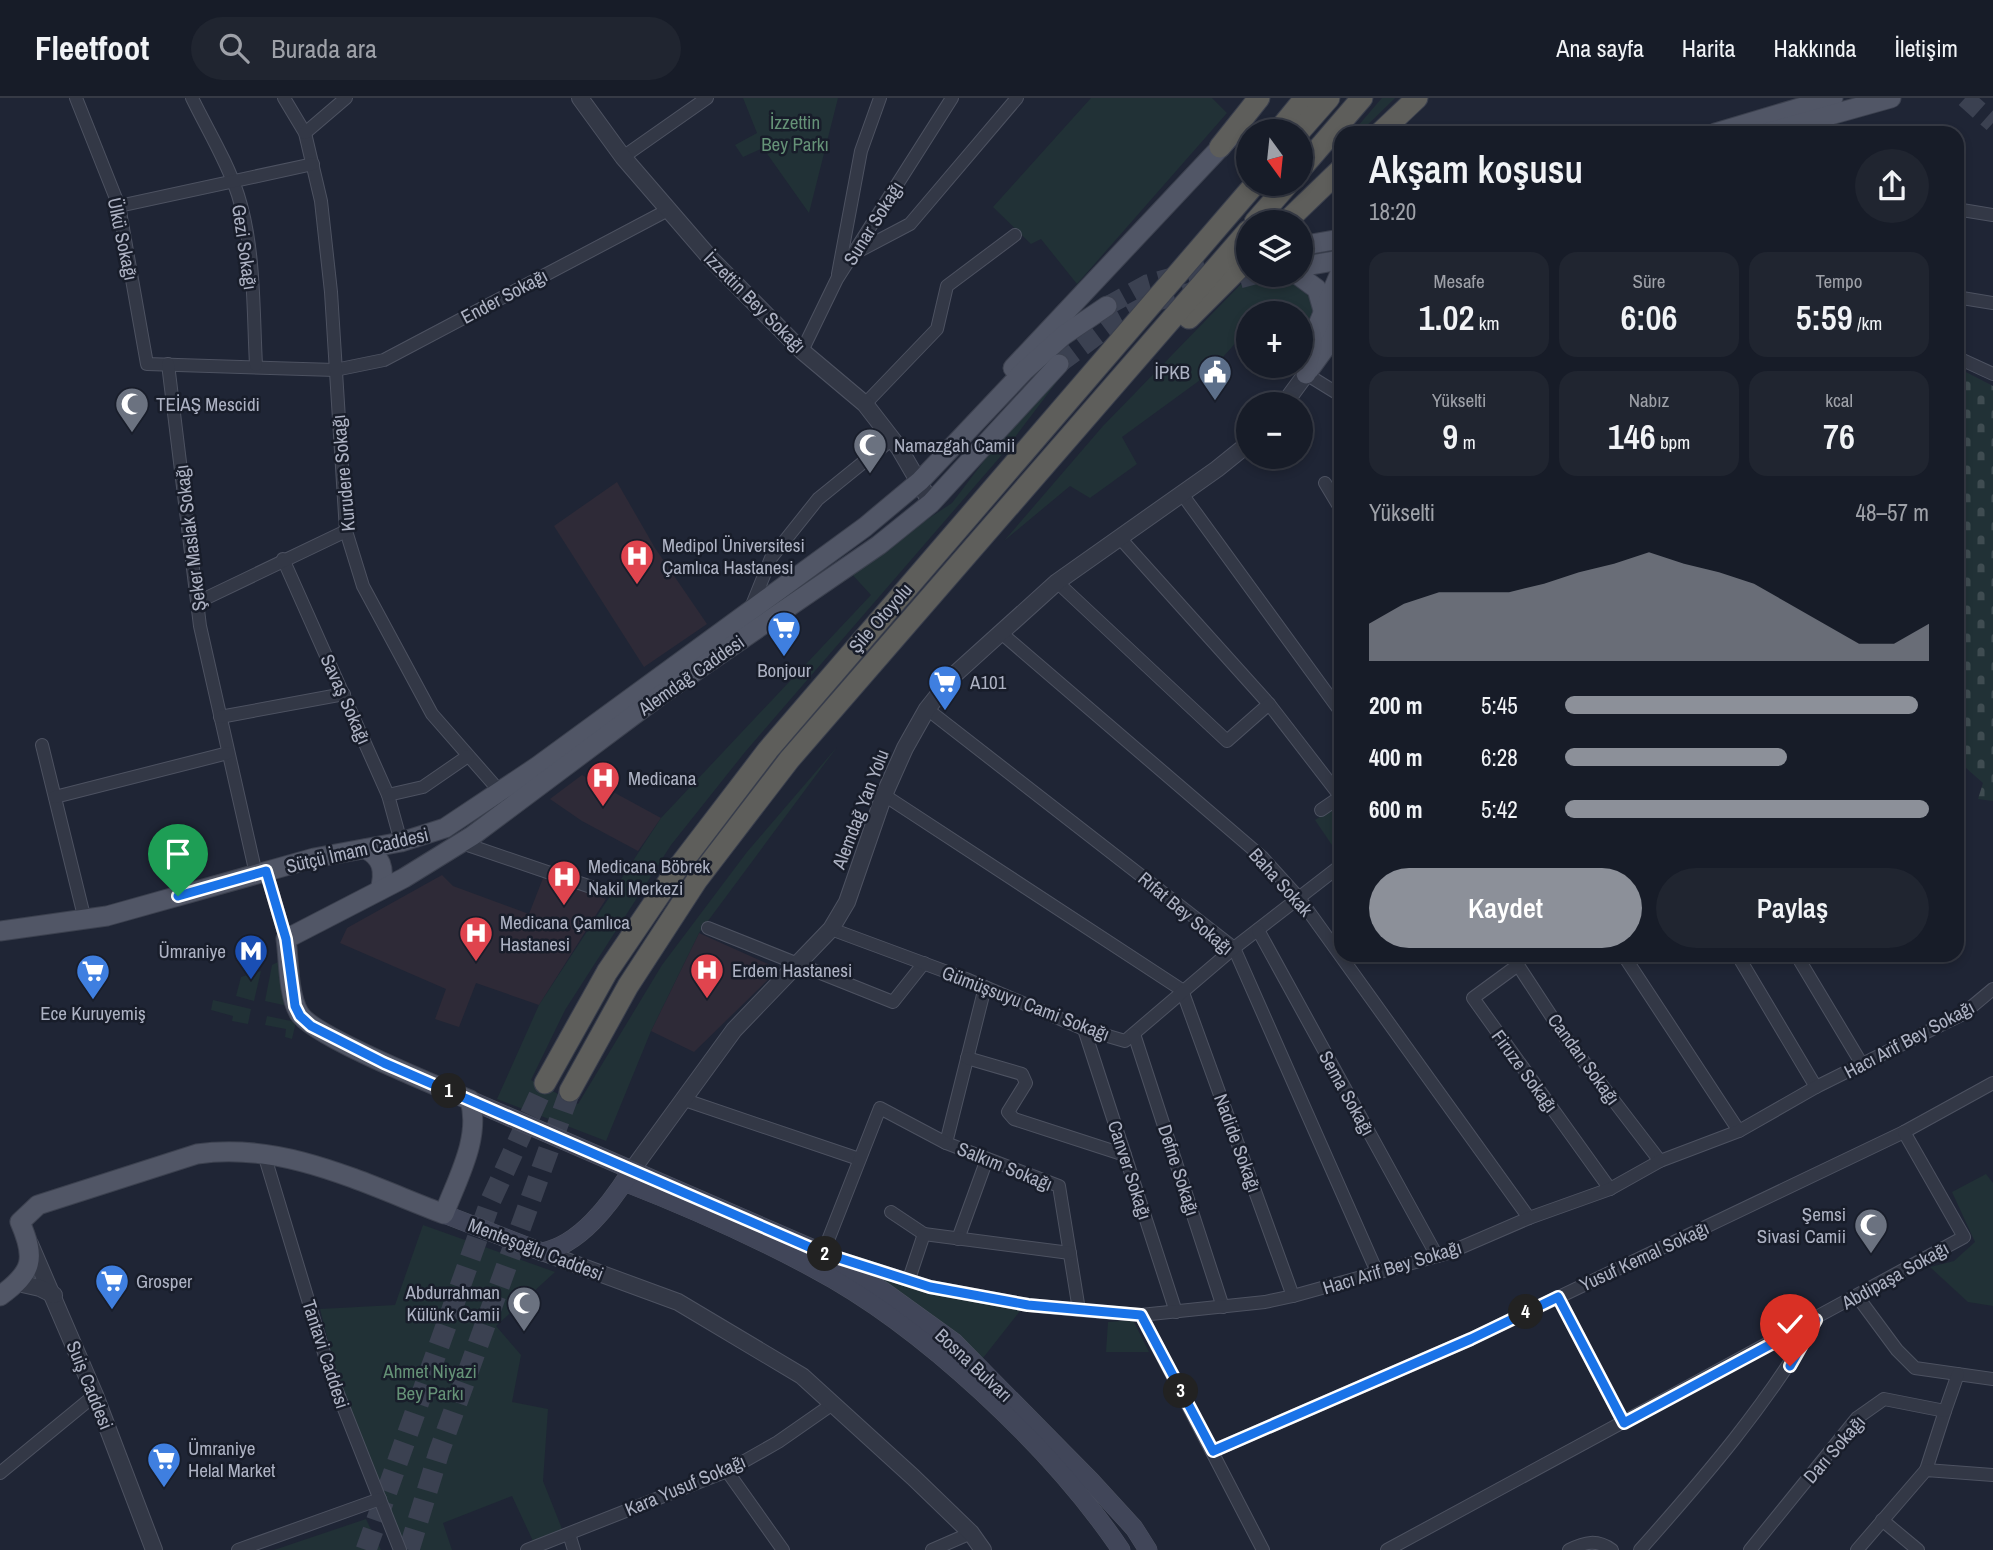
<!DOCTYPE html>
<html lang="tr">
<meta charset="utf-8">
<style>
body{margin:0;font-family:"Archivo Narrow",sans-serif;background:#202530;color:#f1f3f6;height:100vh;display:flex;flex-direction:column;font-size:26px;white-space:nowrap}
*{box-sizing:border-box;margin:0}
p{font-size:23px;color:#9ea1a8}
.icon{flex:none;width:38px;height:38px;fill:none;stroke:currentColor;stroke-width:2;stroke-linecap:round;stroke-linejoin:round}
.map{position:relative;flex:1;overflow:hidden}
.sheet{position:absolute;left:1334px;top:28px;width:630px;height:836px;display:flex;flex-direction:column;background:#171c28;border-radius:21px;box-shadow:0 4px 10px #0003,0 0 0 2px #363a45}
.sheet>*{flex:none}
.needle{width:46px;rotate:165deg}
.buttons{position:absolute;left:1236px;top:21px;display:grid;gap:14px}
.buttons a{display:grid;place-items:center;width:77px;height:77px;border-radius:50%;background:#171c28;box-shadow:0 4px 10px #0003,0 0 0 2px #363a45;font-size:35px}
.pin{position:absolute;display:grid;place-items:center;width:60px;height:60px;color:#fff;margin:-72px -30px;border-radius:50% 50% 50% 0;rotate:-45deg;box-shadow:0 0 7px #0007}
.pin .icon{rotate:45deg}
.km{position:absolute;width:35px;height:35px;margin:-18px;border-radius:50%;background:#222;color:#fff;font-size:19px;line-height:35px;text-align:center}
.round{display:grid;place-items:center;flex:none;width:74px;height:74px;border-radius:37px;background:#202530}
.overview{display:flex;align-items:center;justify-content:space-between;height:119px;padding:0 35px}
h1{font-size:38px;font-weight:600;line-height:52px}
.figures{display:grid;grid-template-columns:repeat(3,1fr);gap:10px;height:119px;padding:7px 35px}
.figures div{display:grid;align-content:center;border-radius:18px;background:#202530;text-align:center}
.figures b{font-size:35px;font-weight:600}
.figures small{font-size:19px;font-weight:400}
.figures p{font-size:19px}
.chart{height:196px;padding:14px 35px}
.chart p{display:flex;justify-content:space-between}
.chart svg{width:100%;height:126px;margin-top:7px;fill:#8c9099;opacity:.7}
.action{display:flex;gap:14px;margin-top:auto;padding:14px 35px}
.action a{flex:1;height:80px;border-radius:42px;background:#8c9099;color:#fff;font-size:28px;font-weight:600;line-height:80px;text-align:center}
.action a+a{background:#202530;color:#f1f3f6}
ul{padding:0 35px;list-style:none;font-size:23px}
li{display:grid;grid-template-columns:112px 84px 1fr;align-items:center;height:52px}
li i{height:18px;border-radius:9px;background:#8c9099}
header{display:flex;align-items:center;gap:42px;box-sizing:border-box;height:98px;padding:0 35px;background:#171c28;border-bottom:2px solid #363a45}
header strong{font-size:33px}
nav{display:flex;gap:38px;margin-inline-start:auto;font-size:24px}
.search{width:490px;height:63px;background:#202530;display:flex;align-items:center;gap:18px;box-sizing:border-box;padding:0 24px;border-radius:38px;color:#9ea1a8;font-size:26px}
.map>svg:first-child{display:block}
</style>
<header>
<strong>Fleetfoot</strong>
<div class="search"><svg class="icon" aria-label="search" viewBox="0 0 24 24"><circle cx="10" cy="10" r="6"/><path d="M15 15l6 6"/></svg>Burada ara</div>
<nav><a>Ana sayfa</a><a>Harita</a><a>Hakkında</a><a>İletişim</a></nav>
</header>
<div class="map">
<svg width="1993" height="1452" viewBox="0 0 1993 1452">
<defs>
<pattern id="forest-firs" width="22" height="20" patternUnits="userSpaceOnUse" patternTransform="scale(1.75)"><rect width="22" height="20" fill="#213136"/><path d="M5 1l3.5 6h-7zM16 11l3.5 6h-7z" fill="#3f4c51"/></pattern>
<pattern id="cemetery-stones" width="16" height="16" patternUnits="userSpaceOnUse" patternTransform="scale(1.75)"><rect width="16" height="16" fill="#213136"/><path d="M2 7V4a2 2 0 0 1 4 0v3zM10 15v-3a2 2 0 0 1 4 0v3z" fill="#3f4c51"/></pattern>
</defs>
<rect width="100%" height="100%" fill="#1f2535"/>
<!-- medical -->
<g fill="#2e2a37">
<path d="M617,384L655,450L707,526L644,569L554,428Z"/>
<path d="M582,677L661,720L638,753L582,723L550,701Z"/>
<path d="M442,777L453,788L529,816L543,780L606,801L539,907L476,885L459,929L435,921L446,891L340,845L347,830Z"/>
<path d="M699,835L779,871L694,954L651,933Z"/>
</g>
<!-- green -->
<g fill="#213136">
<path d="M743,0H838L809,115L763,50L743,59L735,47L757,35Z"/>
<path d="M1091,0H1212L1227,15L1077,186L1041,141L1031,146L993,109Z"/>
<path d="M1241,186H1295L1314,203L1312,220L1303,241L1300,215H1283L1273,203L1261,215H1248V231L1207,277L1122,339L1137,366L1090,400L1070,388L1004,443L1103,328Z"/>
<path d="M1062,277L1000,359L745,654L671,747L565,912L531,982L578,1006L662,867L747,754L837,649L699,835L651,933L606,1043L497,1001L539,907L661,720L871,497L849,473L952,405L1009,330Z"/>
<path d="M1340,706V755L1338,756L1315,722Z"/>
<path d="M282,862L288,908L265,903L272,867Z"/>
<path d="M261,873L254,903L236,898L241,879Z"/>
<path d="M213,902L251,911L248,926L232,923L233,918L211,912Z"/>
<path d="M267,918L296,924L292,941L285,939L286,931L265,927Z"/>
<path d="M1986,1076L1993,1085V1208L1968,1204L1930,1169L1954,1163L1975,1144L1952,1094Z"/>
<path d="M423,1127L555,1174L496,1228L521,1257L512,1304L548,1311L543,1383L562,1431L533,1443L512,1398L443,1425L452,1452H405L337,1278L320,1211L395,1207Z"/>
<path d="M878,1179L1020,1213L983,1260Z"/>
<path d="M1133,1222L1149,1254H1106L1108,1224Z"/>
<path d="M366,1421L381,1452H274Z"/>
</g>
<!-- forest -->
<path fill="url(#forest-firs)" d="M1382,0H1395L1359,35H1352Z"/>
<!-- cemetery -->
<path fill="url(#cemetery-stones)" d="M1956,269L1993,288V703L1978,701L1983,685L1957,662Z"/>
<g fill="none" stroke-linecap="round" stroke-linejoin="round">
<!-- primary-tunnel -->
<g stroke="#3b4151" stroke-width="19" stroke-dasharray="19 10" stroke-linecap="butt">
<path d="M1965,0L1993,25"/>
<path d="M1107,208L1147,186L1226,164"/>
<path d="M1059,266L1115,224L1150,205L1254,177"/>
</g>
<!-- trunk-tunnel -->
<g stroke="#3b4151" stroke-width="21" stroke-dasharray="21 10" stroke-linecap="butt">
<path d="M366,1452L491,1102L545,985"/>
<path d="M409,1452L439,1354L570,993"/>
</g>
<!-- minor casing -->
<g stroke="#4d5261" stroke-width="14">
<g id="minor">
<path d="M76,0L119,108L147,266L335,272L384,262L668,112"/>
<path d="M192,0C207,31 227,63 238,97C255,150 253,212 256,267"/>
<path d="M284,0L305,35L321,103L331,194L346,433L363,488L432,616L503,697"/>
<path d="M305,35L346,0"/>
<path d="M623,59L707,0"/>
<path d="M119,108L313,66"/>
<path d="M1956,111L1993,117"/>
<path d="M855,155L910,126L1017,0"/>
<path d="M838,176L861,53L880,0"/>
<path d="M1956,199L1993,205"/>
<path d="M802,253L837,181L952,0"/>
<path d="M1956,259L1993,276"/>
<path d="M168,266L200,528L256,776"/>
<path d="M1306,276L1340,297"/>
<path d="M865,306L937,231L947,188L1015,137"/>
<path d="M1325,385L1340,410"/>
<path d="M1182,396L1340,613"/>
<path d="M1119,439L1269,606L1340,698"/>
<path d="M283,461L388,697L401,744"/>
<path d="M1057,484L1227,643L1269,606"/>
<path d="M200,503L346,433"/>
<path d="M750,512L771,460L818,401L892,341"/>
<path d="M1000,534L1262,759L1299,800L1529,1120"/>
<path d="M927,611L1234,850L1377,1174"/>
<path d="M220,619L344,596"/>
<path d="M42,647L85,822"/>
<path d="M388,697L423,689L468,658"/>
<path d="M884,697L1182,892L1293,1198"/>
<path d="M55,699L228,655"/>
<path d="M1321,712L1340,699"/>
<path d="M462,745L597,791"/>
<path d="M266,773L286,841"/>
<path d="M708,830L893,904L924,865"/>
<path d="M831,831L966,881L1084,931L1125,943L1234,850L1340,768"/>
<path d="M1258,832L1437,1158"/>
<path d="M1512,858L1565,939L1660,1063"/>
<path d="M1624,858L1739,1033"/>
<path d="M1738,858L1816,989"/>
<path d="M1797,858L1863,968"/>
<path d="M1518,867L1473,900L1610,1091"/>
<path d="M985,889L946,1045L1059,1088L1079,1212"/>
<path d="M1084,931L1176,1214"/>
<path d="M1134,936L1223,1209"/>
<path d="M967,960L1022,976L1026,985L1008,1014L1014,1021L1125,1057"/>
<path d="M682,1001L859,1061"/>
<path d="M946,1045L880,1010L823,1155L930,1189L1028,1207L1079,1212L1141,1217L1265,1204L1293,1198L1448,1155L1529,1120L1610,1091L1660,1063L1739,1033L1816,989L1963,916L1993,891"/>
<path d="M264,1056L331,1278L400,1452"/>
<path d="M891,1114L924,1136"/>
<path d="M958,1141L987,1061"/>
<path d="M909,1181L924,1136L1070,1155"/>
<path d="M1857,1198L1897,1252L1915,1270L1993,1281"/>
<path d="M1558,1199L1624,1325"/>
<path d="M1141,1217L1263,1452"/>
<path d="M1213,1353L1471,1241L1904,1034L1993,985"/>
<path d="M1926,1372L1945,1313"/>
<path d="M727,1373L783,1452"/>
<path d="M0,1375L95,1297"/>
<path d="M1882,1422L1918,1452"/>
<path d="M569,1436L574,1452"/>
<path d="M238,1452L380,1401"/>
<path d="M527,1452L727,1373L778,1344L834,1305"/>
<path d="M932,1452L971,1435"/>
<path d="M1387,1452L1964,1139L1904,1034"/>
<path d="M1569,1452C1585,1444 1597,1441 1612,1452"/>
<path d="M1640,1452C1704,1380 1767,1307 1816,1222"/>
<path d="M1750,1452L1857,1320L1884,1301L1945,1313L1958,1276"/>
<path d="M1857,1452L1926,1372L1993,1377"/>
</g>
</g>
<!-- tertiary casing -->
<g stroke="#4d5261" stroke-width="18">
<g id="tertiary">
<path d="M580,0L623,59L711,161L802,253L865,306L899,350L931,405"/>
<path d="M1284,306L1306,276"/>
<path d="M632,1072L734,932L831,831L847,804L884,697L905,650L927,611L954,577L1057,484L1217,371L1248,346"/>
<path d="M30,1146L95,1297L154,1452"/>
<path d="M542,1154L678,1204L802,1278L913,1379L971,1435L983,1452"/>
<path d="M18,1185L40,1190L54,1197"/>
</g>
</g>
<!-- secondary casing -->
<g stroke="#4d5261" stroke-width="19">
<g id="secondary">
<path d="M470,1002L823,1155L882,1192L954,1244L1091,1383L1134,1430L1148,1452"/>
<path d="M624,1084C688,1109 753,1138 813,1170C923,1228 1052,1350 1121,1452"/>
<path d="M444,1116L542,1154C580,1147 610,1106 630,1075"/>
</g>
</g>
<!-- primary casing -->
<g stroke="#3c414f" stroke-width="21">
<g id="primary">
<path d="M1715,35L1833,0"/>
<path d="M1766,35L1891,0"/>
<path d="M1300,148L1340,141"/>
<path d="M1300,169L1340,162"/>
<path d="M1298,177L1317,191L1323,212"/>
<path d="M1013,270L1232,37"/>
<path d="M1309,272L1328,246L1340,209"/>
<path d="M1306,276L1312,241L1340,175"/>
<path d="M365,751C383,759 385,774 380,792"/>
<path d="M0,833L107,818L314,760L401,744L445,730L538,668L865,429L920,383L1024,273L1064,237L1107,208"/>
<path d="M0,1198C33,1174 36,1161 20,1124L38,1107L197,1056C283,1043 365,1086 444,1116C457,1081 481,1040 470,1002C440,989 312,938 299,915C288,896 289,863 286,841L404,780L472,738L662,596L879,447L931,405L1059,266"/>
</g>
</g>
<!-- trunk casing -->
<g stroke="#3a3f4d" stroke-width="23">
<g id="trunk">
<path d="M1278,33L1305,0"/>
<path d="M1300,33L1329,0"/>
<path d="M1380,35L1417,0"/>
<path d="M1220,49L1259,0"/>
<path d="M1300,72L1362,0"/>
<path d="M1255,124L1288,86"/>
<path d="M1286,124L1340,72"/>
<path d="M1189,220L1248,161"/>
<path d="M545,985L607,874L677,771L768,652L1255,86"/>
<path d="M570,993L628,888L697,782L789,662L1248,133"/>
</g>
</g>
<!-- minor -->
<use href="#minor" stroke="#333846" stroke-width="12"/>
<!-- tertiary -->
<use href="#tertiary" stroke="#333846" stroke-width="16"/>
<!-- secondary -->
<use href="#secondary" stroke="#414659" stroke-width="18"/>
<!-- primary -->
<use href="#primary" stroke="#515666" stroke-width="19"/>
<!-- trunk -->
<use href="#trunk" stroke="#5e5e5b" stroke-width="21"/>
</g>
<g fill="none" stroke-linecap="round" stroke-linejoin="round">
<!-- route casing -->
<g stroke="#fff" stroke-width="14">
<path id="route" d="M178,798L266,773L286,841L295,908L300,918L311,928L384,965L823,1155L930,1189L1028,1207L1141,1217L1213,1353L1471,1241L1558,1199L1624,1325L1816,1222L1790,1268"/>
</g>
<!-- route -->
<use href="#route" stroke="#1a73e8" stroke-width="9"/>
</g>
<!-- icons -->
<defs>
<g id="civic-pin" transform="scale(1.75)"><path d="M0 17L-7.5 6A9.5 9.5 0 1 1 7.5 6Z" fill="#5c6f8a" stroke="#181d2a"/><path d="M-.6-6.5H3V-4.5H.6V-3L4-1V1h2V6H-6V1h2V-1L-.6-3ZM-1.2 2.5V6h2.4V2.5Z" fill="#fff"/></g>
<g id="mosque-pin" transform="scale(1.75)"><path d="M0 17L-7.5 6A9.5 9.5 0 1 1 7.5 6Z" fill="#6b7280" stroke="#181d2a"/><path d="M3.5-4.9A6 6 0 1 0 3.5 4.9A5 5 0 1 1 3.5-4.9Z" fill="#fff"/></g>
<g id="hospital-pin" transform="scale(1.75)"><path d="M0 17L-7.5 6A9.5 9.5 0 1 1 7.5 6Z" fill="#e0444e" stroke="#181d2a"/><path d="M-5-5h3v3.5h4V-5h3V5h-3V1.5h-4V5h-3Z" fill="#fff"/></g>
<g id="supermarket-pin" transform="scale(1.75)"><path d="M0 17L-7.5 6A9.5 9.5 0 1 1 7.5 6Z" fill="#3f7fe0" stroke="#181d2a"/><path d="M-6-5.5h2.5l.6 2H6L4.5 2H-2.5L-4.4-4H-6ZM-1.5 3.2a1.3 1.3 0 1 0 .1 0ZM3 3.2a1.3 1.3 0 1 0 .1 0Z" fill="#fff"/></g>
<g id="metro-pin" transform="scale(1.75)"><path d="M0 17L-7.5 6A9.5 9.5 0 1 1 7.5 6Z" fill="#1a4fb4" stroke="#181d2a"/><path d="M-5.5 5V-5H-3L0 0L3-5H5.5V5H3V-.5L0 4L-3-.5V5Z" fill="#fff"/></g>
</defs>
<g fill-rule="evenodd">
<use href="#civic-pin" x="1215" y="274"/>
<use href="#mosque-pin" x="132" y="306"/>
<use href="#mosque-pin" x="870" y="347"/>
<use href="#hospital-pin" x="637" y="458"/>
<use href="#supermarket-pin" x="784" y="530"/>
<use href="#supermarket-pin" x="945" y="584"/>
<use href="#hospital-pin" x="603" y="680"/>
<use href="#hospital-pin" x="564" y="779"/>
<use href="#hospital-pin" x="476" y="835"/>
<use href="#metro-pin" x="251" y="853"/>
<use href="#hospital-pin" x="707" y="872"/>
<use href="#supermarket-pin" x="93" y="873"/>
<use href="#mosque-pin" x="1871" y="1127"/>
<use href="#supermarket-pin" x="112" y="1183"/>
<use href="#mosque-pin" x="524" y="1205"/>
<use href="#supermarket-pin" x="164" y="1361"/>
</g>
<g text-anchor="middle" stroke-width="5" stroke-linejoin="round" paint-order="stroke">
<!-- park labels -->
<g font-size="19" fill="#659277" stroke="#181d2a">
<text x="795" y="31">İzzettin<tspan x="795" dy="22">Bey Parkı</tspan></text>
<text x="430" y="1280">Ahmet Niyazi<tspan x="430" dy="22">Bey Parkı</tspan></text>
</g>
<!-- street labels -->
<g font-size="19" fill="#adb2c3" stroke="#181d2a">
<text transform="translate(873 125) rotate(-58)" y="7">Sunar Sokağı</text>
<text transform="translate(123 141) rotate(78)" y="7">Ülkü Sokağı</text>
<text transform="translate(245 149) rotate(82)" y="7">Gezi Sokağı</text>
<text transform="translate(504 198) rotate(-28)" y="7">Ender Sokağı</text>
<text transform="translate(755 204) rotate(45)" y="7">İzzettin Bey Sokağı</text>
<text transform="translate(343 375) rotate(-95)" y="7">Kurudere Sokağı</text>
<text transform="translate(190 440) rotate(-97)" y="7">Şeker Maslak Sokağı</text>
<text transform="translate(880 520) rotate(-49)" y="7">Şile Otoyolu</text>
<text transform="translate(691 577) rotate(-35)" y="7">Alemdağ Caddesi</text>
<text transform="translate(346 601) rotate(66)" y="7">Savaş Sokağı</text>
<text transform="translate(860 711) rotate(-69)" y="7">Alemdağ Yan Yolu</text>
<text transform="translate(357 752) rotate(-13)" y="7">Sütçü İmam Caddesi</text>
<text transform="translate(1281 784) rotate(48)" y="7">Baha Sokak</text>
<text transform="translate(1186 815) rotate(40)" y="7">Rıfat Bey Sokağı</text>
<text transform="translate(1026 905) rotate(21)" y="7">Gümüşsuyu Cami Sokağı</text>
<text transform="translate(1909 941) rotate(-28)" y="7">Hacı Arif Bey Sokağı</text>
<text transform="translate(1584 961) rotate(54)" y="7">Candan Sokağı</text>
<text transform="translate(1525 973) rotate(54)" y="7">Firuze Sokağı</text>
<text transform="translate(1347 995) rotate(61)" y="7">Sema Sokağı</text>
<text transform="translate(1238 1045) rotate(70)" y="7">Nadide Sokağı</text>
<text transform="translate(1005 1068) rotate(22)" y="7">Salkım Sokağı</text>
<text transform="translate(1130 1072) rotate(72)" y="7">Canver Sokağı</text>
<text transform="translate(1179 1072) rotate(72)" y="7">Defne Sokağı</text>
<text transform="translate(536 1151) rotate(21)" y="7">Menteşoğlu Caddesi</text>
<text transform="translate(1644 1158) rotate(-25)" y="7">Yusuf Kemal Sokağı</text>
<text transform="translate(1392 1169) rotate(-17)" y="7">Hacı Arif Bey Sokağı</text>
<text transform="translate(1895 1177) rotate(-29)" y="7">Abdipaşa Sokağı</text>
<text transform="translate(326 1256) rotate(72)" y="7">Tantavi Caddesi</text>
<text transform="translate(974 1267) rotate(43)" y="7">Bosna Bulvarı</text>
<text transform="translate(90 1287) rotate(68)" y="7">Suiş Caddesi</text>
<text transform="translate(1834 1351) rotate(-49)" y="7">Darı Sokağı</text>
<text transform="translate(685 1387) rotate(-23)" y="7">Kara Yusuf Sokağı</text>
</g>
<!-- poi labels -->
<g font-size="19" fill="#adb2c3" stroke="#181d2a" text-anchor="start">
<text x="1190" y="281" text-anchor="end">İPKB</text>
<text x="156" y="313">TEİAŞ Mescidi</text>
<text x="894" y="354">Namazgah Camii</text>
<text x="662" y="454">Medipol Üniversitesi<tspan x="662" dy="22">Çamlıca Hastanesi</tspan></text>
<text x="784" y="579" text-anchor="middle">Bonjour</text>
<text x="970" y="591">A101</text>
<text x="628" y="687">Medicana</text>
<text x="588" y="775">Medicana Böbrek<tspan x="588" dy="22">Nakil Merkezi</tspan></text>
<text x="500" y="831">Medicana Çamlıca<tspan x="500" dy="22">Hastanesi</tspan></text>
<text x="226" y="860" text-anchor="end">Ümraniye</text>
<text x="732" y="879">Erdem Hastanesi</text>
<text x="93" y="922" text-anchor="middle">Ece Kuruyemiş</text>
<text x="1846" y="1123" text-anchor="end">Şemsi<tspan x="1846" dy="22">Sivasi Camii</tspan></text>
<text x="136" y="1190">Grosper</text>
<text x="500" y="1201" text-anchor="end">Abdurrahman<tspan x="500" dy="22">Külünk Camii</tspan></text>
<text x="188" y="1357">Ümraniye<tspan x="188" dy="22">Helal Market</tspan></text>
</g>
</g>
</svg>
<div class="buttons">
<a><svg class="needle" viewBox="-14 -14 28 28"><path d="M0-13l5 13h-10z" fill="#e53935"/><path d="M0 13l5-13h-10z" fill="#9ea1a8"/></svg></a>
<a><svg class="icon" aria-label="layers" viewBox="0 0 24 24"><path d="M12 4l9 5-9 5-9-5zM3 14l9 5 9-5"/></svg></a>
<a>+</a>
<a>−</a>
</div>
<div class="pin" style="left:178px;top:798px;background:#1e9e55"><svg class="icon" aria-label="arrive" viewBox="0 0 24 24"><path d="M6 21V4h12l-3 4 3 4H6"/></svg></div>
<div class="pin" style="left:1790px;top:1268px;background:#d93025"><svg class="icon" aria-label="check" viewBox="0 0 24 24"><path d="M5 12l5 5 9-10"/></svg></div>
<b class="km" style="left:449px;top:993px">1</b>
<b class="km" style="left:825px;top:1156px">2</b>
<b class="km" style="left:1181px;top:1293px">3</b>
<b class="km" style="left:1526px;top:1214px">4</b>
<section class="sheet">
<div class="overview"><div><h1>Akşam koşusu</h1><p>18:20</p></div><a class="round"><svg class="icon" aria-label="share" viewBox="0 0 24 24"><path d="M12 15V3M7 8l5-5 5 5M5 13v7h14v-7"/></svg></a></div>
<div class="figures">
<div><p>Mesafe</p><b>1.02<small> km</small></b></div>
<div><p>Süre</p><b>6:06</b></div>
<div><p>Tempo</p><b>5:59<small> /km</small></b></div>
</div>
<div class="figures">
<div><p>Yükselti</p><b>9<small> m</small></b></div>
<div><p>Nabız</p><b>146<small> bpm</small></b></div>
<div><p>kcal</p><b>76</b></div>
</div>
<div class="chart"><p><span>Yükselti</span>48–57 m</p>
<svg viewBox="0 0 160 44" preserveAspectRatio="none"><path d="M0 44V31L10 24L20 20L30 20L40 20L50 17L60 13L70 10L80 6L90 10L100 13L110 17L120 24L130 31L140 38L150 38L160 31V44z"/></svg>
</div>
<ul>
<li><b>200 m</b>5:45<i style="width:97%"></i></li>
<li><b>400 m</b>6:28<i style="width:61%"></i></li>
<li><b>600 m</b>5:42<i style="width:100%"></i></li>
</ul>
<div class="action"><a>Kaydet</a><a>Paylaş</a></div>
</section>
</div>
